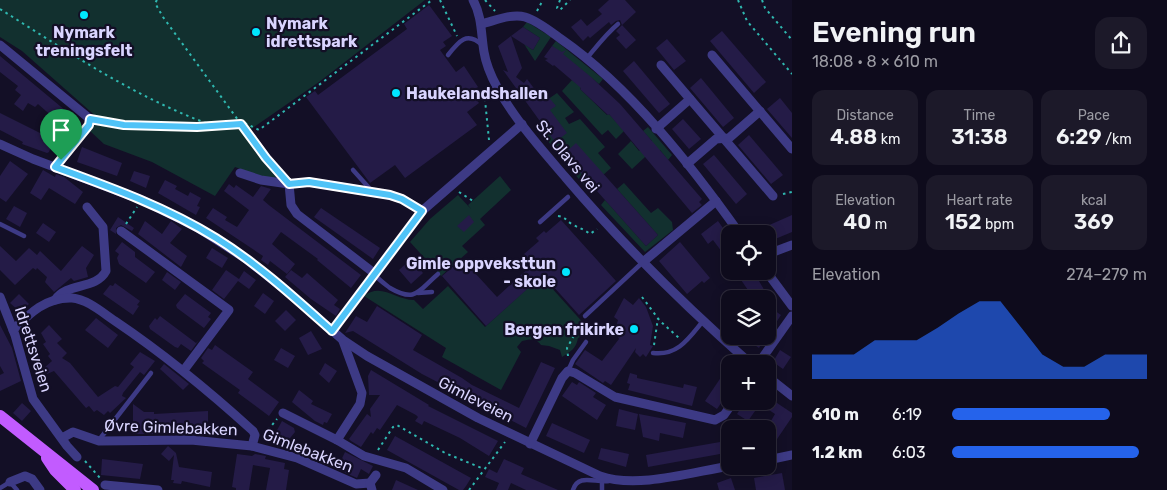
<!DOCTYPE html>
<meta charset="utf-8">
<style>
body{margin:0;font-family:Rubik,sans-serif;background:#1c1929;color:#f1f3f6;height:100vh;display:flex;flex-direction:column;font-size:19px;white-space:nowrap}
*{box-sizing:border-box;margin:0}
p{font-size:16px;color:#9b9ba3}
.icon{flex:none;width:28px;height:28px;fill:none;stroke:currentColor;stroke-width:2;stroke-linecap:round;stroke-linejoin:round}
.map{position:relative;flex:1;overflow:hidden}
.drawer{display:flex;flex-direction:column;background:#0e0b1c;width:375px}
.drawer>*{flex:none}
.tools{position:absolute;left:721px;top:225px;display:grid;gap:10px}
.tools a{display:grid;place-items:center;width:55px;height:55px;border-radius:10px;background:#0e0b1c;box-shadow:0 2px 12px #0003,0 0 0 1px #2e2b3b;font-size:25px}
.pin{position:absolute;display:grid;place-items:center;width:42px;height:42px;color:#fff;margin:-51px -21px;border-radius:50% 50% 50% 0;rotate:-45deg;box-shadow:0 0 5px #0007}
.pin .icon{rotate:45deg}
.round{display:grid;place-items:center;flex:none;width:52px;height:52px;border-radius:15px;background:#1c1929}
.summary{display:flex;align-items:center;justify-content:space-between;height:85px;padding:0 20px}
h1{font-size:28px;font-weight:600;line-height:38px}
.figures{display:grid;grid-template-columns:repeat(3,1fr);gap:8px;height:85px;padding:5px 20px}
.figures div{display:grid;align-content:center;border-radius:12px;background:#1c1929;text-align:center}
.figures b{font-size:21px;font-weight:600}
.figures small{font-size:14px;font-weight:400}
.figures p{font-size:14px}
.chart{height:140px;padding:10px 20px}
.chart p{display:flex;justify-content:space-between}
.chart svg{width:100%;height:90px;margin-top:5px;fill:#2563eb;opacity:.7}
ul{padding:0 20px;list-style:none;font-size:16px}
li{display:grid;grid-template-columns:80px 60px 1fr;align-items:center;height:38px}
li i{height:12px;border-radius:6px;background:#2563eb}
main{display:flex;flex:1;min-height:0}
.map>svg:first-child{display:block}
</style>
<main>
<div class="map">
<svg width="792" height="490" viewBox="0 0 792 490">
<rect width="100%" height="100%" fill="#130f26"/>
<!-- green -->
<g fill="#12302f">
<path d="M0,0H425L319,82L244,134L256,153L276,177L270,180L235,167L215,196L152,162L104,144L90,131L99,119L22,51L0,37Z"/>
<path d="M527,22L551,37L535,61L524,44L533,50L540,38L523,27Z"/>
<path d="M556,41L603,79L599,84L552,46Z"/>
<path d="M572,80L581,87L580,89L607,115L609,114L624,131L616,139L608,130L602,135L562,91Z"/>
<path d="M557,93L574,112L565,118L569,124L580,119L605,147L598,153L611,168L587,189L542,134L547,131L544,102Z"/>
<path d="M648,127L672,155L668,160L660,150L653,156L645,157L632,169L618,154L631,141L639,151L652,141L643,131Z"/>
<path d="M500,176L511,190L480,219L485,225L462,246L468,252L441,276L410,242L430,219L458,195L471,209L468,205Z"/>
<path d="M624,183L651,213L658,208L672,222L673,230L645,252L601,205L605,200L646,246L658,235L617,189Z"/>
<path d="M541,276L586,326V334L578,338C576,349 571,351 562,357L560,350L549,346L541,345C536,338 530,339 522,341L517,347L521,352L501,390L442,357L446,348L364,296C381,282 396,300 414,300L423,309L448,286L485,327Z"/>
</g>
<!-- building -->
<g fill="#241b47">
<path d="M609,0H625L636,12L622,25L636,40L626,49L616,38L620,35L616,31L622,25L620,20L616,21L611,25L609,22L590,38L588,36L583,41L571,27L581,19L587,26L602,14L598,10Z"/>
<path d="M429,5L452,36L443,42L446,46L440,50L456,72L464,66L478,87L471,92L479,103L467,112L477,125L405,178L395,165L370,183L306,97L315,91L318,95L407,29L404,24Z"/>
<path d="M523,27L540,38L533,50L511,36Z"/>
<path d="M722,31L766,82L754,93L710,41Z"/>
<path d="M511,36L522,68L516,77L524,83L527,79L542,99L547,95L556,106L550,110L567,133L555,142L503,70L508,72L498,46Z"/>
<path d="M667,39L686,61L674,70L656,48Z"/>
<path d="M552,46L562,52L566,50L563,54L591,77L620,104L702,199L699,202L702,205L692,213L609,114L608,115L580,89L581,88L554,65L553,66L545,60L548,59L544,57Z"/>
<path d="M0,56L78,121L75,124L77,125L68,136L57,125L58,124L53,120L54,118L38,104L35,107L28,103L23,111L14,104L21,95L15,90L18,86L0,72Z"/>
<path d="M634,61L670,104L659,113L623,71Z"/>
<path d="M701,78L734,118L723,127L690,88Z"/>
<path d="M780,98L792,113V138L767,109Z"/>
<path d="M0,113L54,140L49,152L47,153L22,144L23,142L0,130Z"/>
<path d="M683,119L701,139L689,149L672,129Z"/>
<path d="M749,135L783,175L771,184L738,145Z"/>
<path d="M576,143L658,235L646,246L564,154Z"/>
<path d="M82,147L122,163L117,176L77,162Z"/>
<path d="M714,155L747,194L736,204L703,164Z"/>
<path d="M10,161L28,174L6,202L0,198V176Z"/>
<path d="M43,170L55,177L56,174L64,177L83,192L75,204L49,188L41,200L30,193Z"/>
<path d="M134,171L150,176L146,188L130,181Z"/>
<path d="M165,180L177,186L175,189L188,196L190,192L201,198L197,206L200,207L196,215L158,193Z"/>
<path d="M229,184L234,188L236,185L253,197L261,186L271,189L263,200L270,206L361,275L351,288L317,260L318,259L281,232L272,244L295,264L287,274L270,261L268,265L261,260L263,256L206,218L213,208L227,217L225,220L237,227L249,210L224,191Z"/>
<path d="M14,206L27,213L20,227L6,219Z"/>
<path d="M321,208L380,248L373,259L314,217Z"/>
<path d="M469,215L474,222L464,232L457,226Z"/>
<path d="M792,215V232L768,242V234H749Z"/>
<path d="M118,217L134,228L132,231L121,225L116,228V234L110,230Z"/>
<path d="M561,220L616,281L579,315L543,275L486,326L442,276L455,265L457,268L464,261L497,297L533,264L524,254L539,241L536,238L544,231L546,233Z"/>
<path d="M145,221L162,234L171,221L182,229L170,243L187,256L181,267L138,234Z"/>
<path d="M718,221L730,238V247L722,252L713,240L708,244L701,234Z"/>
<path d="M43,223L56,232L49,242L36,233Z"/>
<path d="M122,242L135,252V257L155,272L146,283L119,264L117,258L119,254L115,251Z"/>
<path d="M680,242L710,278L704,283L702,281L687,294L659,261Z"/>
<path d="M0,246L16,261L29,248L37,255L40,251L61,271L82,246L94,255L86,268L88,277L74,281L71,278L54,292L45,282L47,277L37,268L36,270L33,268L15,285L0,270Z"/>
<path d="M212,248L228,258L222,268L206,258Z"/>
<path d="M411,259L423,273L411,284L399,270Z"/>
<path d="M226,270L239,279L244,271L256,280L249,289L238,281L224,299L212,290Z"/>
<path d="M291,270L302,278L307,273L338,300L334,305L340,309L336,316L311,299L285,277Z"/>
<path d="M735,271H753L766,293L754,299Z"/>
<path d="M167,272L181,282L175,290L162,280Z"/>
<path d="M115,283L140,301L137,305L139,306L133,315L103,294L110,285L113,286Z"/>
<path d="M263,293L274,301L265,314L254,306Z"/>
<path d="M19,294L29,304L20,312L10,303Z"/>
<path d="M185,294L211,313L208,317L211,319L204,328L177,308L176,305Z"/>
<path d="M624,298L633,305L639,298L646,307L653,326L650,345L653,346L646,357L643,354L640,357L635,352L636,348L611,385L605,381L603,383L575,364L585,350L602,361L619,339L615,330L618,320L614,317Z"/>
<path d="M377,306L422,335L413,350L462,378L472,385L519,408L541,362L555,368L526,428L422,374L353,331L345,333L356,316L367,322Z"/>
<path d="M768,306L781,315L768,335Z"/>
<path d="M286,310L296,320L285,331L275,321Z"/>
<path d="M160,316L196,343L199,340L191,351L181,344L178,348L175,347L150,329L149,326L155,318L157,320Z"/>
<path d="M96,318L118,335L108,348L85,330Z"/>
<path d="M0,325L12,348L21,381L0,391V375L4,373L0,366Z"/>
<path d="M49,325L62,339L57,343L67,353L62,358L70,363L98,397L115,386L118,387L134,367L130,364L140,352L155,361L144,375L140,372L123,393L122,396L126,398L110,413L108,411L104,415L97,410L94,412L89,406L86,408L54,371L47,374L43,369L52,361L48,356L50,354L43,344L46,342L41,333Z"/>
<path d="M311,331L322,349L308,355L299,338Z"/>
<path d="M742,336H766L759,348Z"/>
<path d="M215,345L253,372L248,379L279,402L269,416L238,393L240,390L202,363L204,361L201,358L208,348L212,350Z"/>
<path d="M281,348L295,356L288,368L274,360Z"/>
<path d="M780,350L791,357L783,369L773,362Z"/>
<path d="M325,363L337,371L329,383L319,374Z"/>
<path d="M164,364L189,384L183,390L160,369Z"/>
<path d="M730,364V390L717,409L705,401Z"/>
<path d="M371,370L429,405L428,406L498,441L489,456L460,438L424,421L422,425L415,421L418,417L416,415L397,405L380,430L377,428L373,434L371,432L361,447L351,441L349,439L367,414L371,417L370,409L380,395H369L368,376Z"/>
<path d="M630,373L637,375V378L683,388L684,384L697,387L692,406L628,390L630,384L627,383Z"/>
<path d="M572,382L577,385L579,382L596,393L593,397L606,405L597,420L562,396Z"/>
<path d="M299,390L313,401L311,404L332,414L327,423L324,422L323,425L315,421L292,402Z"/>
<path d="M745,401H774L792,413V417L773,445L768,442V426L775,414L760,404L748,421L737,414Z"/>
<path d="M22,403L31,411L22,421L13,413Z"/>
<path d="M133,404L144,412H154V414L208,411V428H192V434H184V430L151,431L154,434H133Z"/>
<path d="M619,409L638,414L635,430L616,426Z"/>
<path d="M639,414L686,423L683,438L660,433L659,441L643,437Z"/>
<path d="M282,421L294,428L295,432L286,443L275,434Z"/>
<path d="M552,423L590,440L584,453L546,436Z"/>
<path d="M395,436L471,478L466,486L463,490H459L387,450Z"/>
<path d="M720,442V444L726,443L728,455L721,456L720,454L648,467L646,455Z"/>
<path d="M168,446L176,453L179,467L212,472L210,487L182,481L181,484L173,483L174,480H171L174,455L169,461L161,454Z"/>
<path d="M601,448L629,454L626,467L598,459Z"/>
<path d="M345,452L373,466L369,474L361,469L357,478L337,469Z"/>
<path d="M237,454L252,456L255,454L266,456L265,459L285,463L284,469L289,470L286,490H266L270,468L253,465L249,490H236V488L232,487Z"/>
<path d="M102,459L143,464L140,479L101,475Z"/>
<path d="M504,459L524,468L521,474L558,490H526L511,483L508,490H496L499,483L485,477L489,469L497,473Z"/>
<path d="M782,473L785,490H756L754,478Z"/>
<path d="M731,478L735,490H719L717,483Z"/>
<path d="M396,480L418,490H392Z"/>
</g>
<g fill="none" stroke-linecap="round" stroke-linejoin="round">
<!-- path -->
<g stroke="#2fb8b0" stroke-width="2" stroke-dasharray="2.5 4" stroke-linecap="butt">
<path d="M157,0L155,3L163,17L246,131"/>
<path d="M440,0L457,36"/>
<path d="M485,0L495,11"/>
<path d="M560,0L557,8L560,10L570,0"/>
<path d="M738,0L747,21L792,74"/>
<path d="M762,0L765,8L792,40"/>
<path d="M0,9C70,53 139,100 217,127"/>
<path d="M537,11L543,0"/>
<path d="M239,120L259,130L432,0"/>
<path d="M100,121L125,125L197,127L241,124"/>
<path d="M489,140L485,100L490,97"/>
<path d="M459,192L473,201"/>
<path d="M783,194L792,192"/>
<path d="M558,216C566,217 566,221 572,224C578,228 584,229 590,234L597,229"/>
<path d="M126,224L137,207"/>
<path d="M642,297L660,321L679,338"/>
<path d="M586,323V336"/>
<path d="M654,345L658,318"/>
<path d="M568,356L567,348L581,323"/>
<path d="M264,435L277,419"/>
<path d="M378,450L393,427L397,425L445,453L484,469"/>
<path d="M85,461L100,478"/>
<path d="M469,490L505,442"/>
</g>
<!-- service -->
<g stroke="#3d3a85" stroke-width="4.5">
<path d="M448,55C459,41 467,31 482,45"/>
<path d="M587,58C597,46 606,34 618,24"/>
<path d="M353,170L371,190"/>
<path d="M540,222L568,197"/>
<path d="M0,224L24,236"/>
<path d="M375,275C379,280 385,284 390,288C416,303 418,291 438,274"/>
<path d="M418,293L432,292"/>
<path d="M585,316L643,262"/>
<path d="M653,353C678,356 689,338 703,321"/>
<path d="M568,371L573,360L586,342"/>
<path d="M99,440L151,373"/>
<path d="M0,488L10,482L17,490"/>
<path d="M573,490C578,473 595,483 609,481"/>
<path d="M602,490V482"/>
</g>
<!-- minor -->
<g stroke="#3d3a85" stroke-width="9">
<path d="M473,0C482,16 481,34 484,52C486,64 491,76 497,87C515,120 542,150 566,178C623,245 685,306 751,364"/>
<path d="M481,24C494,21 512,13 525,17C538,21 550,31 561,39C630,87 691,165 740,234"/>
<path d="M0,45L90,119L89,125L55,167"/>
<path d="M712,55L792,149"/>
<path d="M661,65L773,196"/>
<path d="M656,129L690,99"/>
<path d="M251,137L266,158L289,184L309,182L390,195L402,199L422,211"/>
<path d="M0,144L33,159L142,200L198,228L246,259L289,293L343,340L367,356L478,418L600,476C637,489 692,472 730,466"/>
<path d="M687,164L716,139L729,138L760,111"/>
<path d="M240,173L261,180L289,184L291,205L297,214L374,273"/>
<path d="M121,231L229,310L184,370"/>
<path d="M768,254L792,245"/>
<path d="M643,262L716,201"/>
<path d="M766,271L792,306"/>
<path d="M0,297L15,335L33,399L67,446L77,457"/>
<path d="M55,300C67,282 96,290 106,271L103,227L87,207"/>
<path d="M13,330C30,313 46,297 72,298C87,299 103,313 115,321C164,354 209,391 253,431L255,435L252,446"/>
<path d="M332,331L422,211L522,124"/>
<path d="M758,364L792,316"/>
<path d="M768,377L792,396"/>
<path d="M283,413L337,440L364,456L406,468L443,490"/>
<path d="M62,438L73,432L99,441L191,440L252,446L297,458L356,484L370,483"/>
<path d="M337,440L360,404L362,393L343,341"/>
<path d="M530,444L562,378L568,371L575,373L615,397L715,420L724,415L734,401"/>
<path d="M768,460L792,455"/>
<path d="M10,482L25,476L32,479L40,490"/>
<path d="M105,485L158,490"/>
<path d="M372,490L370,483L376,475"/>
</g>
<!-- primary -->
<g stroke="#c25bff" stroke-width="12">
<path d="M0,416L93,490"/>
<path d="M47,458L55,470L75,490"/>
</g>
</g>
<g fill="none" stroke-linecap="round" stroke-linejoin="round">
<!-- route casing -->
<g stroke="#fff" stroke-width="10">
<path id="route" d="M90,119L124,125L197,127L241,124L266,158L289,184L309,182L390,195L402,199L422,211L332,331C295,298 258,264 216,238C166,207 110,187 55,167L89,125Z"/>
</g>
<!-- route -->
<use href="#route" stroke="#4fc3f7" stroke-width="6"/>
</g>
<!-- markers -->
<g fill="#00e5ff" stroke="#130f26" stroke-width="2">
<circle cx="84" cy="15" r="5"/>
<circle cx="256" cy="32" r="5"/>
<circle cx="396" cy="93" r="5"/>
<circle cx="566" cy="272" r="5"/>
<circle cx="634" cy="329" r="5"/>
</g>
<g text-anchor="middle" stroke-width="4.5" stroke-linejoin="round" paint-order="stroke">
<!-- poi labels -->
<g font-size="16" font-weight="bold" fill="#d9d4ff" stroke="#130f26" text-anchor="start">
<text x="266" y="29">Nymark<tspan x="266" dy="18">idrettspark</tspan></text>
<text x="84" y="38" text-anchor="middle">Nymark<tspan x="84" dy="18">treningsfelt</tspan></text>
<text x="406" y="99">Haukelandshallen</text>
<text x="556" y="269" text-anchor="end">Gimle oppveksttun<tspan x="556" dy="18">- skole</tspan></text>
<text x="624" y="335" text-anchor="end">Bergen frikirke</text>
</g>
<!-- street labels -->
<g font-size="16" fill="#d9d4ff" stroke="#130f26">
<text transform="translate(568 156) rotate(50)" y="6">St. Olavs vei</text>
<text transform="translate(34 349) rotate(72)" y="6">Idrettsveien</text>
<text transform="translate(476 399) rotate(27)" y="6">Gimleveien</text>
<text transform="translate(171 427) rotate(2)" y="6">Øvre Gimlebakken</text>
<text transform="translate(308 450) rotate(21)" y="6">Gimlebakken</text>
</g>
</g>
</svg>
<div class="tools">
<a><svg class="icon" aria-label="locate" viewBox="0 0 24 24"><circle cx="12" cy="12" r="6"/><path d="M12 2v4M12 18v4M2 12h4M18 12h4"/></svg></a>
<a><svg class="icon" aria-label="layers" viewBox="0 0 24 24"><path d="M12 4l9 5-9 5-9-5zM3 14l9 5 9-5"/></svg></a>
<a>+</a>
<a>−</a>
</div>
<div class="pin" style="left:61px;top:160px;background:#1e9e55"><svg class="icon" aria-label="arrive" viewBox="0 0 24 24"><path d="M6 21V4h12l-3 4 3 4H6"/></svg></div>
</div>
<section class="drawer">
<div class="summary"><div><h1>Evening run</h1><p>18:08 · 8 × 610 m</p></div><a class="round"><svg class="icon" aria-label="share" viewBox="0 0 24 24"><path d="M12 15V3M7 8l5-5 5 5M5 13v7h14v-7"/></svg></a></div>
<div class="figures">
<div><p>Distance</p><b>4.88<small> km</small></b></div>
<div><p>Time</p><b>31:38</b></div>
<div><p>Pace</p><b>6:29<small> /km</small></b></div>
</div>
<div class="figures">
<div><p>Elevation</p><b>40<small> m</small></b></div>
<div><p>Heart rate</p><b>152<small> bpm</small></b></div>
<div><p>kcal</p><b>369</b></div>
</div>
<div class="chart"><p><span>Elevation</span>274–279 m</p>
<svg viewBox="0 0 160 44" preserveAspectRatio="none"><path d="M0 44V32L10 32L20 32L30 25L40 25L50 25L60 19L70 12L80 6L90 6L100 19L110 32L120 38L130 38L140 32L150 32L160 32V44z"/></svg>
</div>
<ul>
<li><b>610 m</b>6:19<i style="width:81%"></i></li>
<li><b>1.2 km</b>6:03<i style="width:96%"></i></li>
</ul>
</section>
</main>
